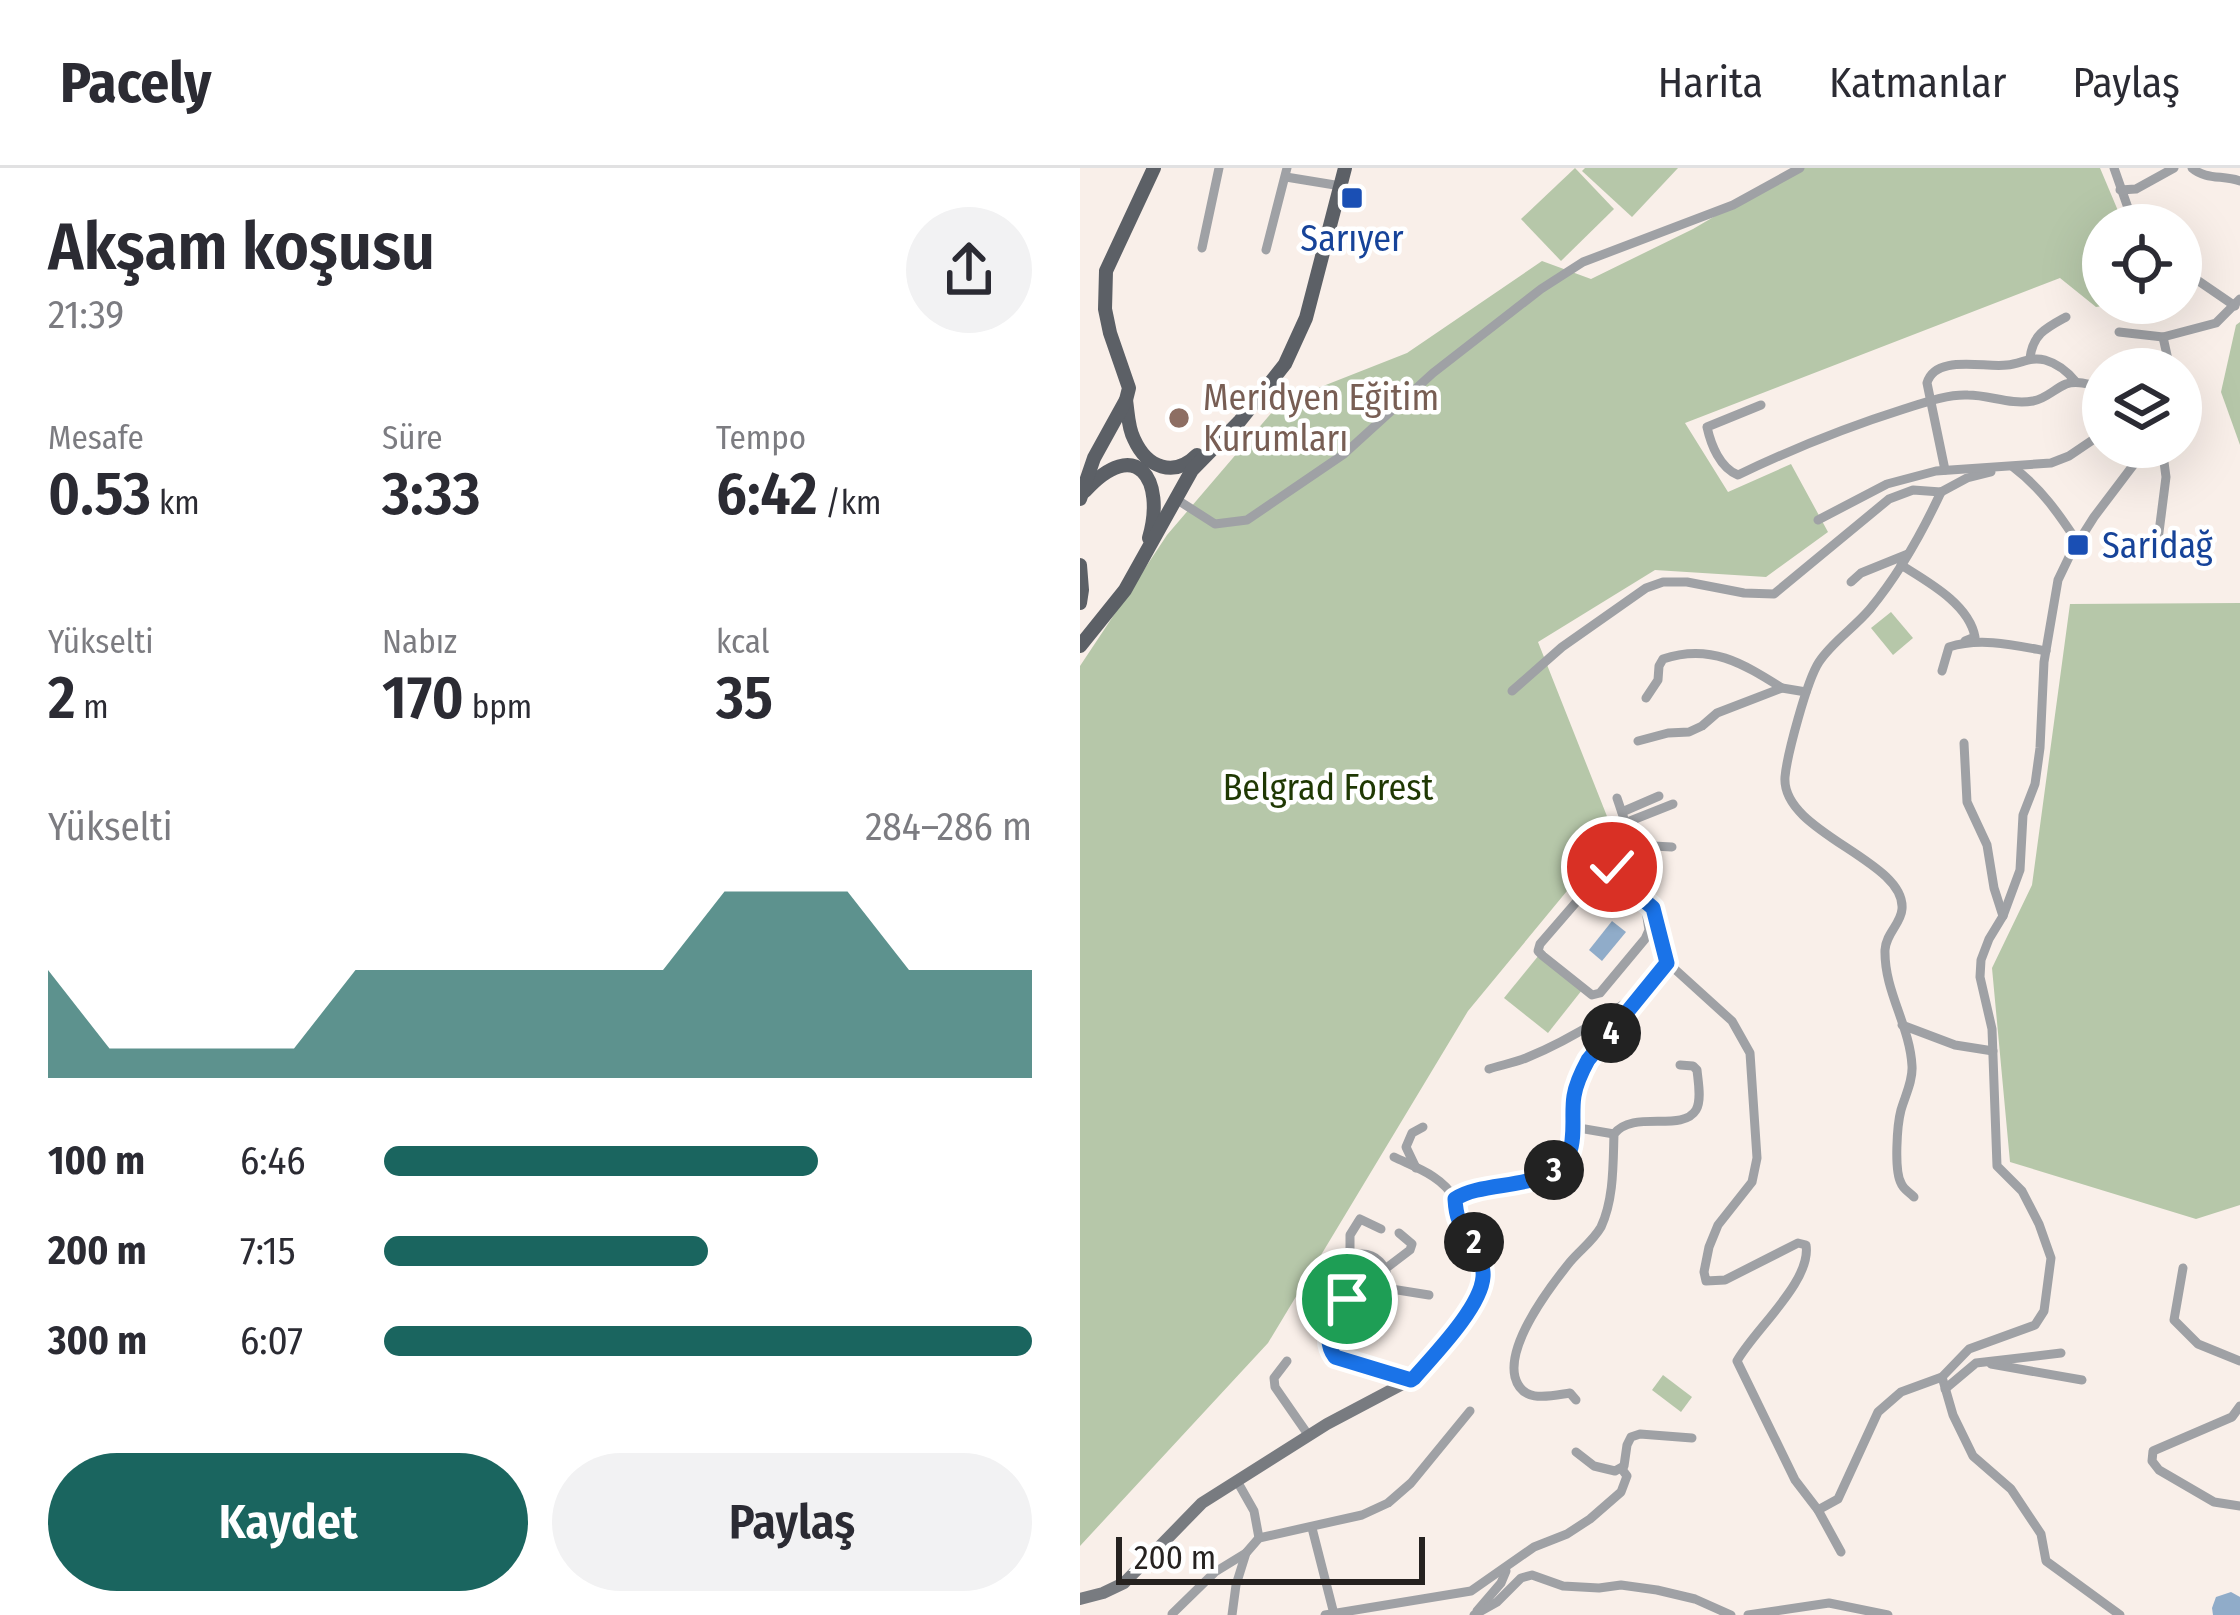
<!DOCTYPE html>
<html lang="tr">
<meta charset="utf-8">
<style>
body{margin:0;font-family:"Fira Sans Condensed",sans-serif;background:#f2f2f3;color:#2b2b33;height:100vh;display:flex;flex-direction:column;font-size:45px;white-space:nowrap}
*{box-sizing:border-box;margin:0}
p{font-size:39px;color:#7c7c81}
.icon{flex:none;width:66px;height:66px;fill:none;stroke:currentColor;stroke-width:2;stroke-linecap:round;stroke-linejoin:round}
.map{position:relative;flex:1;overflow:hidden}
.panel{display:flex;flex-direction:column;background:#fff;width:1080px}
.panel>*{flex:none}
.tools{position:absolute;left:1002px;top:36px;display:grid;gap:24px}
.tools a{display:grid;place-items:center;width:120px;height:120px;border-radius:50%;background:#fff;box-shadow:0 12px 48px #0002;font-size:60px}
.scale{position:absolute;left:36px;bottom:30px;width:309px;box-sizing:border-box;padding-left:12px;border:6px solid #262220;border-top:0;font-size:33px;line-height:42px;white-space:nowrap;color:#262220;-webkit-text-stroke:9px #fff;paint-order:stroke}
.pin{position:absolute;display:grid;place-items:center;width:102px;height:102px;color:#fff;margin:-51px;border:6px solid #fff;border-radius:50%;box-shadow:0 3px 12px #0007}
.km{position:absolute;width:60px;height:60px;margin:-30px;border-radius:50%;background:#222;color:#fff;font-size:33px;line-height:60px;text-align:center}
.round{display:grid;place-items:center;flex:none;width:126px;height:126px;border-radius:63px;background:#f2f2f3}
.overview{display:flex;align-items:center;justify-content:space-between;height:204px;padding:0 48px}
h1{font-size:66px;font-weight:600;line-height:90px}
.figures{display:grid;grid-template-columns:repeat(3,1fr);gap:18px;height:204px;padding:12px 48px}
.figures div{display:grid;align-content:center}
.figures b{font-size:60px;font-weight:600}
.figures small{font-size:33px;font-weight:400}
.figures p{font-size:33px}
.chart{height:336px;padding:24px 48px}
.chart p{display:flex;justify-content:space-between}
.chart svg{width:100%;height:216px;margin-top:12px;fill:#1a655f;opacity:.7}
.cta{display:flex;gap:24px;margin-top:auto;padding:24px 48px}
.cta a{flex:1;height:138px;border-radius:72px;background:#1a655f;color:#fff;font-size:48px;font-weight:600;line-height:138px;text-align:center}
.cta a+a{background:#f2f2f3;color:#2b2b33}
ul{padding:0 48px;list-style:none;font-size:39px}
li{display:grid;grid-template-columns:192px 144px 1fr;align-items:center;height:90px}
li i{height:30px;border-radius:15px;background:#1a655f}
header{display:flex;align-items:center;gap:72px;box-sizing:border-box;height:168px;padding:0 60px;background:#fff;border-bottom:3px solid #e1e1e2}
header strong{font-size:57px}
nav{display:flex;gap:66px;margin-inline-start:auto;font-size:42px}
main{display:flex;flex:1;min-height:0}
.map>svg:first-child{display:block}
</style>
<header>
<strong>Pacely</strong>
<nav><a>Harita</a><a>Katmanlar</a><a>Paylaş</a></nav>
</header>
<main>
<section class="panel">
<div class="overview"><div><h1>Akşam koşusu</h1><p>21:39</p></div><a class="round"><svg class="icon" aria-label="share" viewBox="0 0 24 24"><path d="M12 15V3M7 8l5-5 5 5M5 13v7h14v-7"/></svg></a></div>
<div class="figures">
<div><p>Mesafe</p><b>0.53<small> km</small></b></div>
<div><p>Süre</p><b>3:33</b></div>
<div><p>Tempo</p><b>6:42<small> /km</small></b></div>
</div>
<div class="figures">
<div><p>Yükselti</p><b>2<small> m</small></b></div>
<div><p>Nabız</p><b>170<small> bpm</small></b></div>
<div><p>kcal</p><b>35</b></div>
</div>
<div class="chart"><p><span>Yükselti</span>284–286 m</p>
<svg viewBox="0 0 160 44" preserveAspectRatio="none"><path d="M0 44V22L10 38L20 38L30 38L40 38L50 22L60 22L70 22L80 22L90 22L100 22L110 6L120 6L130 6L140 22L150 22L160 22V44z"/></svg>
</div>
<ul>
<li><b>100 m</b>6:46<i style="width:67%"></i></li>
<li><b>200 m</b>7:15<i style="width:50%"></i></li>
<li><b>300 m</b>6:07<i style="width:100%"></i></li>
</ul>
<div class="cta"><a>Kaydet</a><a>Paylaş</a></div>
</section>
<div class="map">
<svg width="1160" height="1447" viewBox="0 0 1160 1447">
<rect width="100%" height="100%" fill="#f9efe9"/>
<!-- green -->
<g fill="#b6c7a9">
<path d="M495,0L534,41L481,93L441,51Z"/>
<path d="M505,0H598L552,49L502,3Z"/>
<path d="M717,0H1020L1044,57H1023V135H1044L1016,139L980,110L605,255L648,324L711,296L748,364L686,409L575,402L458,474L534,666L388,843L188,1175L0,1378V498L87,367L200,235L327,185L462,93L511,111L613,61Z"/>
<path d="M1160,154V277L1141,224L1156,157Z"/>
<path d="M1160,435V1037L1116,1051L930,994L912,800L952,717L990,436Z"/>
<path d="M811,444L833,470L813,487L791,460Z"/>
<path d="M459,787L502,822L468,865L424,830Z"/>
<path d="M583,1207L612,1229L601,1244L572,1222Z"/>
</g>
<!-- water -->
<g fill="#90acc9">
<path d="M532,753L546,764L522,793L509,782Z"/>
<path d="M1151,1424L1160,1429V1447H1133L1132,1440L1136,1429Z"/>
</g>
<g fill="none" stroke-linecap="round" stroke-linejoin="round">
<!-- street -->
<g stroke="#9fa1a5" stroke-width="9">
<path d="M1034,0L1054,57"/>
<path d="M1112,0C1126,12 1143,7 1160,13"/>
<path d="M206,9L261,18"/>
<path d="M1040,22L1056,21L1094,0"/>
<path d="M122,80L139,0"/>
<path d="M186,82L207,0"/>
<path d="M1101,101L1155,138"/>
<path d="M1039,164L1083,169"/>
<path d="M950,190C953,166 966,160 986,149"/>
<path d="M1090,201L1083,169L1136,155L1160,131"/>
<path d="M681,237L627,259C631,277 640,300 658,307C712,281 767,259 824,241C843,235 867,226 888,227C910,227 930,237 953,233C966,231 974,221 986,216C997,212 1011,217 1023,219"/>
<path d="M933,299C961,320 979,346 998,375"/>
<path d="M865,302L847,215C855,186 904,200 927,197C941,196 950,188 965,192C979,196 988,204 996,214"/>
<path d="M861,324L887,310L911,304"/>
<path d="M96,331L135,356L167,352L264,286L353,205L461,121L503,94L653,37L720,0"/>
<path d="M738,352L807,316L856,303L971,295L989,288L1023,265"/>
<path d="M1078,372L1086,309L1082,279"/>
<path d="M821,397C848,414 889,436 895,469L885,473"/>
<path d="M771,414L781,405L828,386"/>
<path d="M862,503L869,479C900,469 934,477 966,483"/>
<path d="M432,523L482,479L566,420L583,414H607L664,425L694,426L809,331L833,322L861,324"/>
<path d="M566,530L578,512L579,498L583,491C630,475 662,495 702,520"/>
<path d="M558,573L588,565L609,564L622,558L637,545L702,520L726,524"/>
<path d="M884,575L887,634L907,677L914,720L923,748"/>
<path d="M542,644L579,628"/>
<path d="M545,655L593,636"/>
<path d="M556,686L573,678L592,679"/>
<path d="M549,720H511L505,724L460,776L458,783L463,788L512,827L520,825L565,771L569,762L567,749L573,740C560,729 537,715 532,699L555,682"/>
<path d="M588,795L652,853L670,885L677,990L672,1014L638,1057L629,1079L624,1104L626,1113L645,1112L718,1075L726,1077C732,1113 674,1162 657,1193L715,1312L738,1342L761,1384"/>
<path d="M822,857L875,877L913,883"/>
<path d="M409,901C421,897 434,895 446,890C483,875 567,829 588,795L569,725L537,630"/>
<path d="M493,959L534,966"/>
<path d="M314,989C337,1000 362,1008 375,1031"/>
<path d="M336,1000L326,979L332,965L343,959"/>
<path d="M834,1029C829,1024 823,1021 821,1015C814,1002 817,957 821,942C825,928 833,913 832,898C830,858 804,823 805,782C806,765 821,756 822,741C826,692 701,665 705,609C707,587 727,512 739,494C752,474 774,460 790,441C819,406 842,365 861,324"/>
<circle cx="282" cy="1111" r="25"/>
<path d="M270,1089V1067L280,1051L301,1061"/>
<path d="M1103,1100L1094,1152L1118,1176L1160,1193"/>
<path d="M305,1101L330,1082L332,1076L319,1065"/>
<path d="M305,1120L349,1127"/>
<path d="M267,1131C256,1151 240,1168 255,1189L331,1212"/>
<path d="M207,1193L194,1210L195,1219L229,1268"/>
<path d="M911,1196L1002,1212"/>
<path d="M862,1209L873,1247L893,1288L931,1321L961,1366L966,1393L1040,1447"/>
<path d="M865,1221L896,1195L981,1185"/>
<path d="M496,1232L490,1225C470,1228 442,1236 435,1209C427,1176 469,1120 490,1094C500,1082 513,1073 521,1059C534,1031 533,996 534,966C553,941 602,965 616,942C622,932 618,913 617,902L613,898L600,897"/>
<path d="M1160,1238L1152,1249L1073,1283L1072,1293L1079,1302L1134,1334L1160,1338"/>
<path d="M496,1284L514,1298L535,1303L544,1298L547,1277L551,1269L560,1266L612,1270"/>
<path d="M157,1313L174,1343L179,1370"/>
<path d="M738,1342L758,1331L798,1244L821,1224L862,1209L889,1181L955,1157L964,1143L971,1090L959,1056L942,1023L917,998L912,861L900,809L901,792L909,771L923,748L940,702L943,647L955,616L960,580L964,494L978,412L990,387L1014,349L1067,279"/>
<path d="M232,1360L254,1446"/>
<path d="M397,1443L421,1415L426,1403"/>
<path d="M92,1446L135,1404L166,1385L179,1370L282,1347L308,1335L331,1315L390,1243"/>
<path d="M152,1447L156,1417L166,1385"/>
<path d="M245,1447L391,1423L454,1379L487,1366L510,1351L541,1324L547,1308L541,1300"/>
<path d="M394,1447L417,1434L441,1410L452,1407L483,1418L519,1420L541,1417L577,1422L615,1431L651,1447"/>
<path d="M668,1447L749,1435L808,1447"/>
</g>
<!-- secondary -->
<path stroke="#787b80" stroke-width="12" d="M0,1431L23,1425L44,1415L122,1335L247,1256L334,1210L392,1136L401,1119L404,1104L395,1076L376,1053L375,1031C405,1011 452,1024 480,998C502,977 489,936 499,909C507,888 525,873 539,857C548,845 557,832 566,819"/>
<!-- primary -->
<g stroke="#5c6066" stroke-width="14">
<path d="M46,232C48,245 48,260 54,271C67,300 94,310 117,287"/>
<path d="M5,323C56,267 86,311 69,370"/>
<path d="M0,331L14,290L46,232L49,220L30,165L25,141L26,103L74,0"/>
<path d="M0,397L2,422L0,435"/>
<path d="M0,478L45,422L112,302L159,254L205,196L226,150L265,0"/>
</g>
</g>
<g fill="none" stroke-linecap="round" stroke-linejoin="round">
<!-- route casing -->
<g stroke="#fff" stroke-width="24">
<path id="route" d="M267,1131C256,1151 240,1168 255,1189L331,1212L334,1210C354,1187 401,1139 403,1109C404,1100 400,1089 397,1081C387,1057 377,1064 375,1031C404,1011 472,1024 489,986C496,968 491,946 494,928C496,915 502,903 508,892L587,795L573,740L533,706L532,699"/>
</g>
<!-- route -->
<use href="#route" stroke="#1a73e8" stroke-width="15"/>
</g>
<!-- markers -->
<g fill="#1a4fb4" stroke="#fff" stroke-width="4.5">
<rect x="260" y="18" width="24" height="24" rx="6"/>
<rect x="986" y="365" width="24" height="24" rx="6"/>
</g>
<circle fill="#8d6e63" stroke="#fff" stroke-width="4.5" cx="99" cy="250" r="12"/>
<g text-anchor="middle" stroke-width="9" stroke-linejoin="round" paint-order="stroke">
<!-- transit labels -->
<g font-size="36" fill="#164399" stroke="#fff">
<text x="272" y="83">Sarıyer</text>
<text x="1022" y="390" text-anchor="start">Saridağ</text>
</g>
<!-- education labels -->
<g font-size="36" fill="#785e54" stroke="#fff" text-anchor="start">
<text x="123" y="242">Meridyen Eğitim<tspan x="123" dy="41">Kurumları</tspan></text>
</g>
<!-- park labels -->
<g font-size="36" fill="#1f3803" stroke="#fff">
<text x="248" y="632">Belgrad Forest</text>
</g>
</g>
</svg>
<div class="tools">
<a><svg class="icon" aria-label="locate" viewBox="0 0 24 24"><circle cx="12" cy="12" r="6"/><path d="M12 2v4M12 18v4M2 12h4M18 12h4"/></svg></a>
<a><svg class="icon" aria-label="layers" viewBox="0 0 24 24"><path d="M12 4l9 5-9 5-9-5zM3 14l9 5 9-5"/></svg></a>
</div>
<div class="scale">200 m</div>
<div class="pin" style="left:267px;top:1131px;background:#1e9e55"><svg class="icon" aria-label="arrive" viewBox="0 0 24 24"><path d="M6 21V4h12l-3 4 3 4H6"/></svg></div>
<div class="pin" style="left:532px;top:699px;background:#d93025"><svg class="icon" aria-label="check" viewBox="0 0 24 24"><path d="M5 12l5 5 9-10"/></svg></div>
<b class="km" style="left:394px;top:1074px">2</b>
<b class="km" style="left:474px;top:1002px">3</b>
<b class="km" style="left:531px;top:865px">4</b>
</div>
</main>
